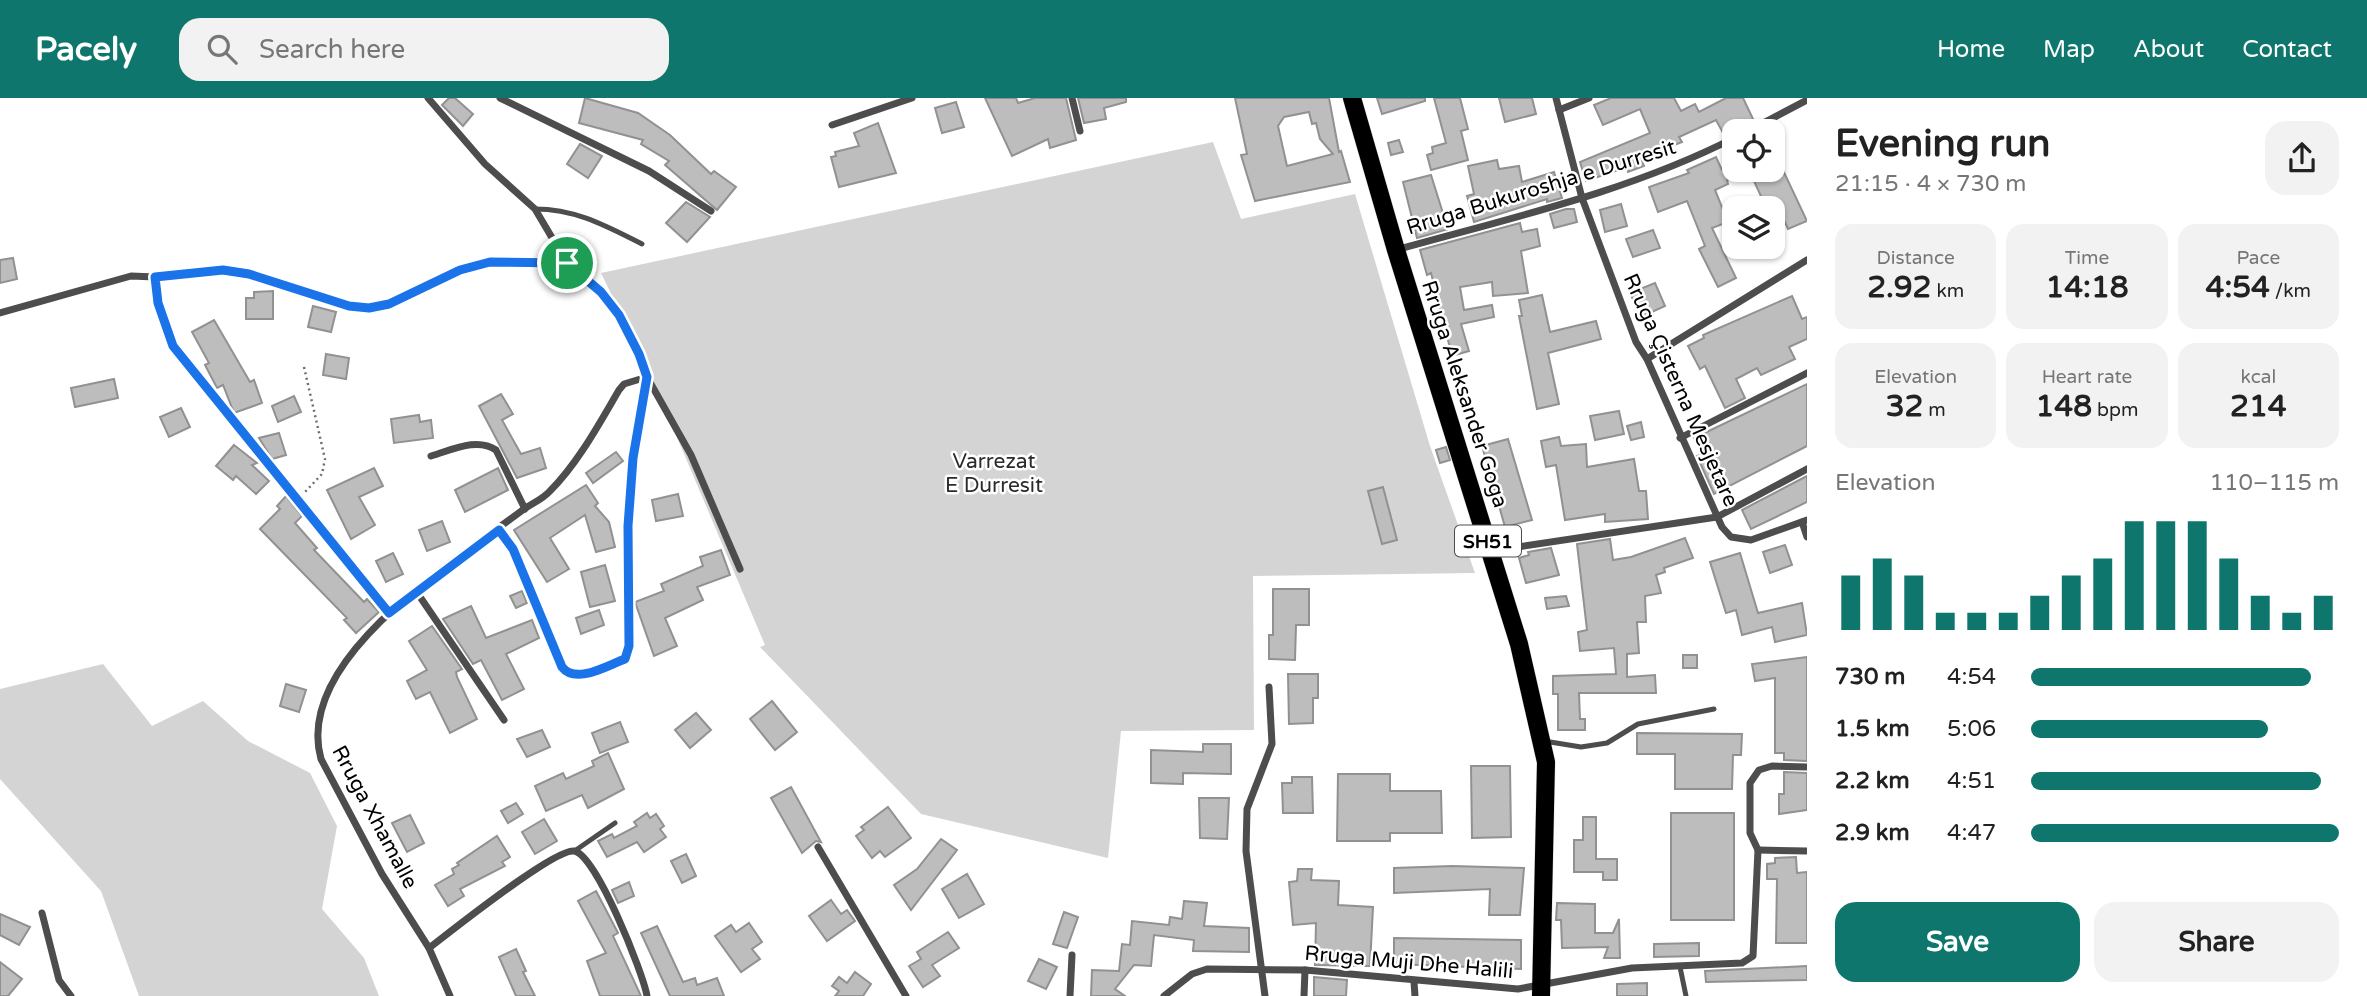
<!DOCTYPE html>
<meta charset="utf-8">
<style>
body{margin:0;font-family:"Varela Round",sans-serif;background:#f2f2f2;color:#222;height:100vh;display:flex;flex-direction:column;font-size:26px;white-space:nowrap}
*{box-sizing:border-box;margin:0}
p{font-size:23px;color:#767676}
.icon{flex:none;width:38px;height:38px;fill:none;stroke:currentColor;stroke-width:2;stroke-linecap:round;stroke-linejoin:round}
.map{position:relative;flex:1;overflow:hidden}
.drawer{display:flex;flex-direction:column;background:#fff;width:560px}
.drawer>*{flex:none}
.controls{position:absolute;left:1722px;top:21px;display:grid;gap:14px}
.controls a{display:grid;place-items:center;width:63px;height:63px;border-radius:14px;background:#fff;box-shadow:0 2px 5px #0004;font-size:35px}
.pin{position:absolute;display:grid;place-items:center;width:60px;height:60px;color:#fff;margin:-30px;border:4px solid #fff;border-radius:50%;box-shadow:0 2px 7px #0007}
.round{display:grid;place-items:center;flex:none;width:74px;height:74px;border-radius:21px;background:#f2f2f2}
.overview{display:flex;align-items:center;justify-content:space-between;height:119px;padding:0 28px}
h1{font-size:38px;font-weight:800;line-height:52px}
.stats{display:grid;grid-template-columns:repeat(3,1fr);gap:10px;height:119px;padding:7px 28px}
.stats div{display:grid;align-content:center;border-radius:18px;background:#f2f2f2;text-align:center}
.stats b{font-size:30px;font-weight:800}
.stats small{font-size:19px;font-weight:400}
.stats p{font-size:19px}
.chart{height:196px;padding:14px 28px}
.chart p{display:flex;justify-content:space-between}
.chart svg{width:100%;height:126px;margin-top:7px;stroke:#0f766e;stroke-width:6}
.primary-button{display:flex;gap:14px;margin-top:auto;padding:14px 28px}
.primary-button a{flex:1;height:80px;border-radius:21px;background:#0f766e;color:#fff;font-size:28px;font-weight:800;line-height:80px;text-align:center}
.primary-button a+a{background:#f2f2f2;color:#222}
ul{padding:0 28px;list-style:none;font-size:23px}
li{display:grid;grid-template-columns:112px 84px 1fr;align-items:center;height:52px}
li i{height:18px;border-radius:9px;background:#0f766e}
header{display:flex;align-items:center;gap:42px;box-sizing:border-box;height:98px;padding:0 35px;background:#0f766e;color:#fff}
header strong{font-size:33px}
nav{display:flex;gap:38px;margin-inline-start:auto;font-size:24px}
.search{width:490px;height:63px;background:#f2f2f2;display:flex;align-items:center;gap:18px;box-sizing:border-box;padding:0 24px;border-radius:21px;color:#767676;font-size:26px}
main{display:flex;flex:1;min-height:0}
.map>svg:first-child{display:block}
</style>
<header>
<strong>Pacely</strong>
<div class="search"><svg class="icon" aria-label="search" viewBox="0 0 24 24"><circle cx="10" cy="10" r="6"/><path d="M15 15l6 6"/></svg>Search here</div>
<nav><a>Home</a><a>Map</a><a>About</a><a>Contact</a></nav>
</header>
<main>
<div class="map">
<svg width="1807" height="898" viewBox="0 0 1807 898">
<rect width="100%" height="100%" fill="#fff"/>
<!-- green -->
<g fill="#d4d4d4">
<path d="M1213,44L1241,121L1355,96L1430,348L1475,475L1253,478L1254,632L1121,633L1108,760L921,716L760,549L765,547L651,278L601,175Z"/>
<path d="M103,566L152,628L203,603L248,643L310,675L337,728L322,811L364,860L379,898H139L101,793L0,681V591Z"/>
</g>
<!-- building -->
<g fill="#bdbdbd" stroke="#919191" stroke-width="2" fill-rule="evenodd">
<path d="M449,0H455L473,16L463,28L442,7Z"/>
<path d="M585,0L638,15L670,37L711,76L714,73L736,89L717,112L665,67L669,63L641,46L643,42L579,25Z"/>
<path d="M985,0H1016L1018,5L1035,0H1066L1076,42L1050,50L1048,41L1012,58Z"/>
<path d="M1078,0H1126V4L1104,10L1106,21L1084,25Z"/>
<path d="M1235,0H1329L1339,54L1341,53L1350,84L1255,103L1241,57L1247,56ZM1309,14L1312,26L1316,25L1320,41L1333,56L1287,68L1278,28L1284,19Z"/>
<path d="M1377,0H1425V3L1382,16Z"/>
<path d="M1434,0H1460L1468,31L1461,33L1468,62L1431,72L1427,57L1433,55L1432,49L1446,45Z"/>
<path d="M1499,0H1532L1536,16L1505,24Z"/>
<path d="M1611,0H1674L1681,13L1695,6L1699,14L1726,0H1743L1754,23L1742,33L1723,35L1716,22L1679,39L1682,44L1654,55L1655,58L1642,63L1644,68L1628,74L1627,69L1586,83L1580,64L1650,35L1640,11L1603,27L1594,7Z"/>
<path d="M956,4L964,29L942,35L935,10Z"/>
<path d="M878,25L896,75L839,89L831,59L836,58L835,54L859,48L854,35Z"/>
<path d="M1399,42L1403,54L1391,57L1388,45Z"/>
<path d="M580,46L602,58L588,80L567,66Z"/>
<path d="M1773,51L1807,123L1788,131L1783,120L1777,122L1770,104L1765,107L1749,72L1727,82L1728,86L1715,92L1728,124L1712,130L1736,180L1718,189L1699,151L1705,148L1687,103L1658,114L1649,89L1689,75L1687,72L1716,59L1722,72H1773Z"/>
<path d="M1497,62L1499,71L1519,68L1522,84L1554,74L1562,100L1547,104V101L1474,124L1467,98L1474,96L1468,68Z"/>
<path d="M1431,77L1448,131L1417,140L1403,84Z"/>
<path d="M686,104L710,119L687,144L666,125Z"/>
<path d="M1621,106L1627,128L1605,134L1600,112Z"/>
<path d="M1566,111H1574L1577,124L1554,130L1550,116Z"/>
<path d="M1520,125L1522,134L1537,131L1540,148L1521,153L1528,195L1493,198L1492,184L1460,189L1464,212L1492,207L1494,219L1461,226L1469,253L1452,258L1431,175L1427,177L1420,152Z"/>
<path d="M1653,132L1660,150L1633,159L1626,141Z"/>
<path d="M13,160L17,181L0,185V162Z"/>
<path d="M1655,185L1665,208L1641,219L1630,195Z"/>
<path d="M273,193V221H246V200H254V194Z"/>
<path d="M1542,197L1550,234L1596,223L1601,241L1548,255L1559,306L1537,311L1519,218H1522L1519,202Z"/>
<path d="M1792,198L1802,221L1807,219V241L1789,249L1795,261L1761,277L1757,270L1736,281L1745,300L1725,310L1705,268L1700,271L1688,248L1704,240L1703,237Z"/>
<path d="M313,208L336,214L331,234L308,229Z"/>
<path d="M214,222L250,284L254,282L262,305L234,315L223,287L217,290L205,267L209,265L192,234Z"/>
<path d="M326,256L349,260L346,281L323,277Z"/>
<path d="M114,281L118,300L75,309L71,290Z"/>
<path d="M1807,286V348L1714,396L1697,358L1702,356L1694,340Z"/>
<path d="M501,296L513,316L502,322L521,356L540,350L546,370L517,380L479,308Z"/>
<path d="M294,298L301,314L278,324L272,308Z"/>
<path d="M181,310L190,329L169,339L160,319Z"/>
<path d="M1619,313L1624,336L1595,342L1590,318Z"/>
<path d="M419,317L420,324L431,322L433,340L394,345L391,321Z"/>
<path d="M1641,324L1644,339L1631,342L1627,328Z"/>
<path d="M279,335L286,357L272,361L259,340Z"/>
<path d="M1559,339L1561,348L1586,346L1587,369L1634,361L1639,393H1646L1648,421L1605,424V416L1565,422L1556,367L1546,369L1541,343Z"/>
<path d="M1508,341L1532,422L1505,429L1482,348Z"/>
<path d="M234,347L257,365L252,367L269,383L256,396L236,378L233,382L216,368Z"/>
<path d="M1446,349L1450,362L1440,365L1436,352Z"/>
<path d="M616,354L623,363L593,385L586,375Z"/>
<path d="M374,370L383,388L359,399L375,427L351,441L327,392Z"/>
<path d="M498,370L508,392L465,414L455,392Z"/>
<path d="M1807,378V404L1751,431L1742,412Z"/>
<path d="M586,387L598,405L595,408L609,424L615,449L596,454L585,417L550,440L569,471L547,484L514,432Z"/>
<path d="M1383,389L1397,442L1382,446L1368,393Z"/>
<path d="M678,396L683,418L656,423L652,402Z"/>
<path d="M286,398L302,418L295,425L317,450L314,452L364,504L367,501L379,514L356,535L344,522L347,520L260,431L280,411L277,408Z"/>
<path d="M442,423L450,444L427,453L419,432Z"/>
<path d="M1685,440L1693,460L1664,470L1665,474L1656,477L1661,495L1645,498L1646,524H1637L1639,555L1627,556V579L1655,577L1656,595H1579L1580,621H1585V632H1558V596H1553V578L1616,576L1614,550L1580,553L1578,534L1587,532L1577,446L1610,441L1613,462L1631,459Z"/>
<path d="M1785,447L1792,467L1770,475L1763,454Z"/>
<path d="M1551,450L1559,477L1526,485L1519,460L1529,457L1528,454Z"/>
<path d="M721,452L730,477L697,489L703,502L665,520L677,548L654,558L635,504L664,493L661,486L703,468L700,459Z"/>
<path d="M393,455L403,476L386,484L376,463Z"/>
<path d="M1740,455L1758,515L1802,505L1807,537L1775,544L1772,529L1742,537L1736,512L1726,515L1710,464Z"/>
<path d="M605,467L615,503L590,509L581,474Z"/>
<path d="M1273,491H1309V527H1296L1295,562L1269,561V537H1273Z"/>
<path d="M522,493L527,505L516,510L510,498Z"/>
<path d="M1566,498L1569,508L1547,511L1545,500Z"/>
<path d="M471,508L486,540L532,522L539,540L506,556L524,591L502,602L481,562L473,566L443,521Z"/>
<path d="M599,512L604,527L581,536L576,520Z"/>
<path d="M432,528L462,571L456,574L457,579L477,621L450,635L430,594L416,601L407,583L427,572L409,543Z"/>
<rect x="1683" y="557" width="14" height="13"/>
<path d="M1807,559V663L1784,662V655H1775V580L1755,583L1752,566Z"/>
<path d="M1288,576H1318V600H1313V625L1289,626Z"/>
<path d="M286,586L306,592L299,614L280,608Z"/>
<path d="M772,603L797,634L775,652L750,621Z"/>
<path d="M696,615L711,632L690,650L675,632Z"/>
<path d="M620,624L628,644L600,655L592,635Z"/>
<path d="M542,632L550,649L527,659L517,641Z"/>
<path d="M1637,635L1742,636L1741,657H1733L1732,691H1675V656H1637Z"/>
<path d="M1203,646H1231V676L1183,675V686L1151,685V652L1203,654Z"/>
<path d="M608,655L624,691L588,710L582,697L546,713L535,688L563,675L566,681L594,668L592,663Z"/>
<path d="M1471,668H1510L1511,739L1472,740Z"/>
<path d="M1784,674L1807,675V712L1779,716V696H1784Z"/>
<path d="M1338,676H1390V693H1441L1442,735H1390V743H1337Z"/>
<path d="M1292,679H1312L1313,715H1283L1282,685H1292Z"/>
<path d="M791,689L821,744L816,743L802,755L771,700Z"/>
<path d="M1199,700H1229L1227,741L1200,740Z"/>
<path d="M516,705L523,716L508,725L501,713Z"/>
<path d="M888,709L911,740L885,759L880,753L872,760L856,738L864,732L861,729Z"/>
<path d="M647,715L650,720L656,716L664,728L660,731L666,739L644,754L637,744L607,759L598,743L612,736L614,740L637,728L634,724Z"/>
<rect x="1671" y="715" width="63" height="107"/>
<path d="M410,717L424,745L407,754L392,725Z"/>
<path d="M1583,719H1596V761H1617V782H1603V774H1574V742H1583Z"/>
<path d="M544,721L557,743L535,756L522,734Z"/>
<path d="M497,738L510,759L502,764L505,768L460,791L464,798L448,808L435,787L454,776L452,771L459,767L457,765Z"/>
<path d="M941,741L957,752L911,812L894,787L917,771Z"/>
<path d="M686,756L696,778L682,785L671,763Z"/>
<path d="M1796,759L1797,775L1807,774V845H1776L1777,781H1767V766L1775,765V760Z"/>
<path d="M1452,768L1524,770L1520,817H1489L1490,791L1394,795V770Z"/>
<path d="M1298,771H1312L1311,782L1339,783L1338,807L1373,809L1370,868L1315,867L1316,825L1293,827L1289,784L1297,783Z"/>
<path d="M967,776L984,806L959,820L942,791Z"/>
<path d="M629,784L634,798L618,805L612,792Z"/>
<path d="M596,793L618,835L613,838L641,898H600L587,863L606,855L578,803Z"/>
<path d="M831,802L841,816L847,812L855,823L827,843L809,818Z"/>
<path d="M1184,803L1207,805L1204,828L1249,830V854L1193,853L1194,842L1154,837L1151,868L1134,867L1115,891L1125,898H1091L1092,872L1119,873L1122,846L1130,847L1132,823L1169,827L1170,819L1182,821Z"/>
<path d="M1557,805L1595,806V835H1613L1619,821L1620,860H1604L1608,849L1562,850L1561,822H1556Z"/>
<path d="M1064,814L1078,819L1067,850L1053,846Z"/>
<path d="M0,816L30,829L19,847L0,837Z"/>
<path d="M749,825L762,844L752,851L760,861L741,874L715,838L731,827L736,834Z"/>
<path d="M657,828L683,884L695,880L697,887L717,880L724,898H670L641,835Z"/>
<path d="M948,834L959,850L932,867L940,878L923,889L909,868L921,861L917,854Z"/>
<path d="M1394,840L1521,842V871L1394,866Z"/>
<path d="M1699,845V858L1654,859V846Z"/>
<path d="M516,851L526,873L523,874L535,898H516L499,859Z"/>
<path d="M1039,861L1057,869L1046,891L1028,883Z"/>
<path d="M0,864L22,881L8,898H0Z"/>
<path d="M1807,868V882L1706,884L1705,873Z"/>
<path d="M855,874L871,886L863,898H835L839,893L832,888L839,879L847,885Z"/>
<path d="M1314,879L1347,882L1346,898H1314Z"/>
<path d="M1647,885V898H1617V886Z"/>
</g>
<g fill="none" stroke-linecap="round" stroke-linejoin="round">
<!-- primary casing -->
<g stroke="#dbdbdb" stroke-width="19">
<path id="primary" d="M1352,0L1396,152L1519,546L1546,664L1541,898"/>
</g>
<!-- path -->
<path stroke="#6f6f6f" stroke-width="2.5" stroke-dasharray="2 3.5" stroke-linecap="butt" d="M304,269L325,361L322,376L305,394"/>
<!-- service -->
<g stroke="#4d4d4d" stroke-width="5">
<path d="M535,111C576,111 606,128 642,146"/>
<path d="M1544,643L1581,649L1607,645L1638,626L1714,611"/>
<path d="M576,752L615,725"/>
<path d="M1680,869L1686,898"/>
</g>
<!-- minor -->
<g stroke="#4d4d4d" stroke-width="7">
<path d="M428,0L485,66L535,111L567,165L601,194L619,217L647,279L691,357L740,471"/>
<path d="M500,0L649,73L711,113"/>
<path d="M1072,0L1080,33"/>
<path d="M1556,0L1582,100L1636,244L1647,261L1722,429L1731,439L1751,442L1807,422"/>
<path d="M1559,12L1589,0"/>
<path d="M832,27L912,0"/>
<path d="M1748,33L1807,2"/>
<path d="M1396,152C1510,120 1628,94 1734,40"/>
<path d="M155,179L158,205L173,249L389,515"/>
<path d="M0,215L131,178L155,179L223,172L249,176L349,207L369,210L389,206L460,172L490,164L567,165"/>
<path d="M1647,261L1807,162"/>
<path d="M1680,340L1807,275"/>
<path d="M431,358C452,352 477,339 496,352L525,411"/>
<path d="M1802,424L1807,439"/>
<path d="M1491,453L1717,419L1807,371"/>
<path d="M416,493L504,622"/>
<path d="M818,749L906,898"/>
<path d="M1758,752L1807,753"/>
<path d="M42,815L59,882L71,898"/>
<path d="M429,850C450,834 555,750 574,753C596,756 643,875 647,898"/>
<path d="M1414,884L1415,898"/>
<path d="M450,898L429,850L382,776L321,661C293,560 456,463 524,411C533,405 543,401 550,393C578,365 599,326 619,292L624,286L647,279C630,371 628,455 629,548L625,561L580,577L565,574L513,451L500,432"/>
<path d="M1070,898L1072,857"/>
<path d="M1164,898L1192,876L1207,871L1305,872L1518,891L1632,870L1742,865L1753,858L1758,752L1750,735V685L1759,672L1772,668L1807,669"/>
<path d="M1265,898L1246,753L1247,711L1272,646L1269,589"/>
<path d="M1304,898L1305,872"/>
</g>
<!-- primary -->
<use href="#primary" stroke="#000" stroke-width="18"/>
</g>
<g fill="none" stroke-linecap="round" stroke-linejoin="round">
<!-- route casing -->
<g stroke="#fff" stroke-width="14">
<path id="route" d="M490,164L567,165L601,194L619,217L639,256L647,279L633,360L628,428L629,548L625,561C608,567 576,587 562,569L513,451L499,432L389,515L173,248L158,205L155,179L223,172L249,176L349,208L369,210L389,206L460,172Z"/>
</g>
<!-- route -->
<use href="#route" stroke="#1a73e8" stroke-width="9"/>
</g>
<g text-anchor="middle" stroke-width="5" stroke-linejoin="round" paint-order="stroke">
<!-- shield labels -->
<rect fill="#fff" stroke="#4c4c4c" stroke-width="2" x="1455" y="427.5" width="66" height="31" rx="5"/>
<g font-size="19" font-weight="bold" fill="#000">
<text x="1488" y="450">SH51</text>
</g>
<!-- street labels -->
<g font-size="21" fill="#000" stroke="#fff">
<text transform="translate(1541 89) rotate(-17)" y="7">Rruga Bukuroshja e Durresit</text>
<text transform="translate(1681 292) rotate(66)" y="7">Rruga Çisterna Mesjetare</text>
<text transform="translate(1465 296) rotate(72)" y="7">Rruga Aleksander Goga</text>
<text transform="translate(375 719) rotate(62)" y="7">Rruga Xhamalle</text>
<text transform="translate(1409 864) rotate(5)" y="7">Rruga Muji Dhe Halili</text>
</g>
<!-- park labels -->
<g font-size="21" fill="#2b2b2b" stroke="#fff">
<text x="994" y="370">Varrezat<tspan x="994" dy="24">E Durresit</tspan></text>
</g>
</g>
</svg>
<div class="controls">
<a><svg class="icon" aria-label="locate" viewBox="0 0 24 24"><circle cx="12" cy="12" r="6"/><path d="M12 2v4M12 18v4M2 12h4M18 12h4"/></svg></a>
<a><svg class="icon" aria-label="layers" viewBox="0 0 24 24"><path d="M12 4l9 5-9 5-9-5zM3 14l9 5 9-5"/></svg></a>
</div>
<div class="pin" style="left:567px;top:165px;background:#1e9e55"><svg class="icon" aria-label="arrive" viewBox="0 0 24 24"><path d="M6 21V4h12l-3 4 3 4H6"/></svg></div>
</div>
<section class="drawer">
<div class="overview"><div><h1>Evening run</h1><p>21:15 · 4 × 730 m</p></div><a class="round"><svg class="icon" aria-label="share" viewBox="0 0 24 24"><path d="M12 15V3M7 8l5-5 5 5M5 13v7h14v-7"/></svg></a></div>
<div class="stats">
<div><p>Distance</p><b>2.92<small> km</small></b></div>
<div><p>Time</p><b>14:18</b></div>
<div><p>Pace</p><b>4:54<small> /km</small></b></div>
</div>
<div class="stats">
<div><p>Elevation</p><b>32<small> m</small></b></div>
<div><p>Heart rate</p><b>148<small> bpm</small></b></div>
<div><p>kcal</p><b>214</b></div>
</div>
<div class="chart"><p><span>Elevation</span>110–115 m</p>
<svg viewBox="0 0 160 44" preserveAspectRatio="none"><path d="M5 44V25M15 44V19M25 44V25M35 44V38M45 44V38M55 44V38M65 44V32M75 44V25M85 44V19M95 44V6M105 44V6M115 44V6M125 44V19M135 44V32M145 44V38M155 44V32"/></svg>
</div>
<ul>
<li><b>730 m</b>4:54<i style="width:91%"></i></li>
<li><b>1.5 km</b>5:06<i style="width:77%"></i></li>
<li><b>2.2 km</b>4:51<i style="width:94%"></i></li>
<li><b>2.9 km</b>4:47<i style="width:100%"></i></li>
</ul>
<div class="primary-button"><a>Save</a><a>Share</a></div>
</section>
</main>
